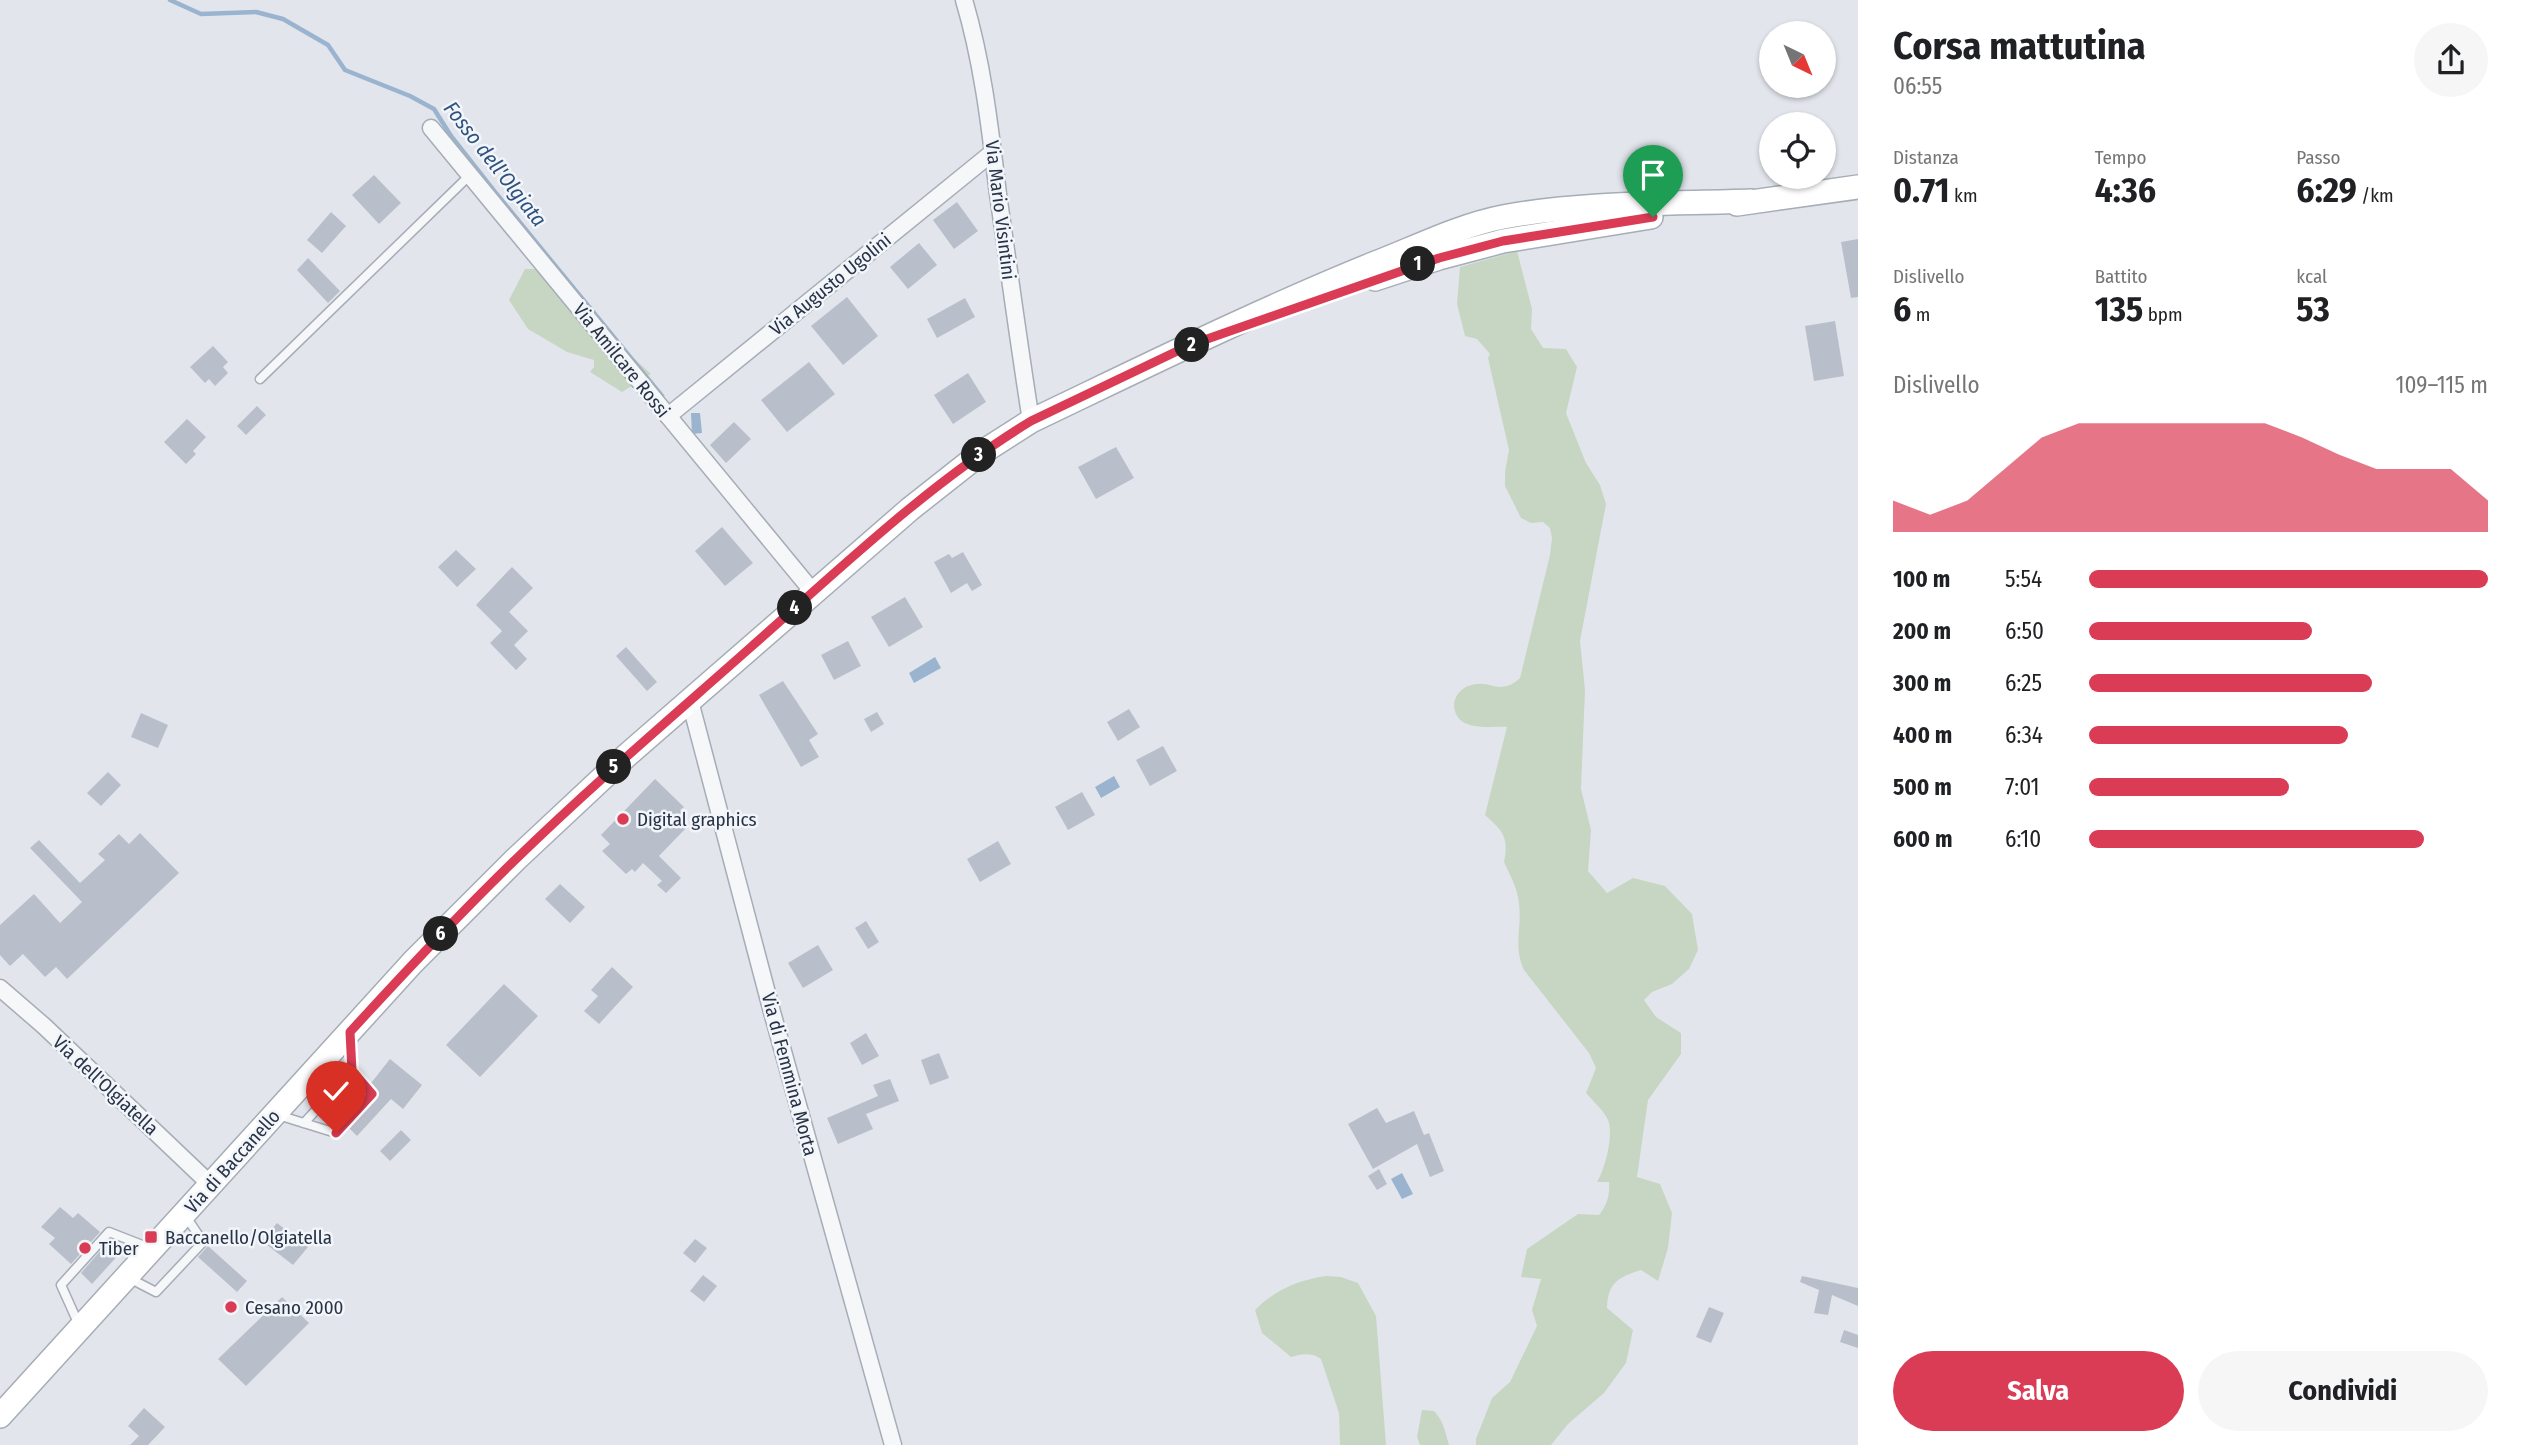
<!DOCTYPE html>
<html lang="it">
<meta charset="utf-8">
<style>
body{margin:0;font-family:"Fira Sans Condensed",sans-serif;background:#f6f6f6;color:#202124;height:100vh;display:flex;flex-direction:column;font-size:26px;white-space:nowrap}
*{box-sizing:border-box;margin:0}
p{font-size:23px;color:#757577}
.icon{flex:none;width:38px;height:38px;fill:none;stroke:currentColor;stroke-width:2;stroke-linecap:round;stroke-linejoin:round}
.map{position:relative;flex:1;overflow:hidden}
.sheet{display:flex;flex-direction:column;background:#fff;width:665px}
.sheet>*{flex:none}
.needle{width:46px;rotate:137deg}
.tools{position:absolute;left:1759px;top:21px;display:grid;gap:14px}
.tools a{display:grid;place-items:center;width:77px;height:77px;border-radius:50%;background:#fff;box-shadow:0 2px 5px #0004;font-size:35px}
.pin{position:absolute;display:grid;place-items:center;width:60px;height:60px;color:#fff;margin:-72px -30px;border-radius:50% 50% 50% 0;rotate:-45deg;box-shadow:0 0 7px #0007}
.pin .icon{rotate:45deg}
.km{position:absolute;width:35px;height:35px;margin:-18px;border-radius:50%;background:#222;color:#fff;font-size:19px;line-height:35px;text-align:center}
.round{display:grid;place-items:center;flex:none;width:74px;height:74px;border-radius:37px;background:#f6f6f6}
.overview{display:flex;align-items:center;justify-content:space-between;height:119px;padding:0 35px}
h1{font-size:38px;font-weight:700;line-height:52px}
.metrics{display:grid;grid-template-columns:repeat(3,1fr);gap:10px;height:119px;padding:7px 35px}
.metrics div{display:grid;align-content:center}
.metrics b{font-size:35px;font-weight:700}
.metrics small{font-size:19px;font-weight:400}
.metrics p{font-size:19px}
.chart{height:196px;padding:14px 35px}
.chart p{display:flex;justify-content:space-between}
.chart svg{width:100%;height:126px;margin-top:7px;fill:#db3c55;opacity:.7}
.cta{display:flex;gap:14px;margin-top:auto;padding:14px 35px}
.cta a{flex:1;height:80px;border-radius:42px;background:#db3c55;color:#fff;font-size:28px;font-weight:700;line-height:80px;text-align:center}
.cta a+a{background:#f6f6f6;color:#202124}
ul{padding:0 35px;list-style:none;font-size:23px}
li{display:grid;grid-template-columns:112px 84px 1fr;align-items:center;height:52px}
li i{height:18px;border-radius:9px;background:#db3c55}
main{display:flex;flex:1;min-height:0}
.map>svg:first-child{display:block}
</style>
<main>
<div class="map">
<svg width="1858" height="1445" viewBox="0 0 1858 1445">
<rect width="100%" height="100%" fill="#e2e6ec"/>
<!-- green -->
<g fill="#c7d6c2">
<path d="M1517,251L1532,309L1531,329L1543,348L1566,349L1577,367L1566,413L1586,463L1600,485L1606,504L1580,641L1585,690L1581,789L1591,830L1588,871L1607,893L1633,878L1665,886L1692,914L1698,950L1689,969L1672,984L1652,992L1644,1000L1656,1017L1681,1033V1054L1648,1100L1637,1177L1660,1184L1672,1213L1668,1248L1658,1281L1641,1270C1619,1277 1608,1282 1607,1308L1633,1330L1626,1363L1604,1393L1568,1424L1551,1445H1476V1439L1492,1398L1510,1382L1537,1326L1532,1310L1541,1279L1521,1277L1527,1249L1578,1214L1599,1215C1607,1205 1610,1195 1609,1182H1597C1605,1169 1614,1135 1608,1120C1604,1111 1593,1101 1586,1093L1596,1068L1589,1053L1524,970C1513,945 1522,929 1519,904C1518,889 1510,875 1504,862C1509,837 1503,831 1485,815L1507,727C1491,726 1464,731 1456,714C1449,698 1463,684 1478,684C1486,683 1493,687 1500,687C1508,687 1515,683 1520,678L1550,555L1552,538L1550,528L1543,522L1531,523L1521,518L1505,486V472L1509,450L1488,358L1490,354L1477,339L1465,336L1457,304L1460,267Z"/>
<path d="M525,269H552L573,286L592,320L651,374L622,392L590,372L594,367V360L567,352L528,329L509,300Z"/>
<path d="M1326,1276L1341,1277L1358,1283L1376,1316L1386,1445H1340L1339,1413L1321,1359C1311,1352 1302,1354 1291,1357L1262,1333L1255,1310C1275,1290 1298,1280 1326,1276Z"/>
<path d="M1422,1410L1434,1411C1444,1422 1445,1431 1449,1445H1420L1417,1437Z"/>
</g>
<!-- water -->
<g fill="#9ab4cf">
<path d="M691,413H700L702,433L692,434Z"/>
<path d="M935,657L941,668L914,683L909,673Z"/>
<path d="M1114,776L1120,787L1101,798L1095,787Z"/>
<path d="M1402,1173L1413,1194L1402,1199L1391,1179Z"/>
</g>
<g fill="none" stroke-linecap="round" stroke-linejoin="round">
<!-- stream -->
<path stroke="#9ab4cf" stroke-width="4.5" d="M170,0L201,14L256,12L283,19L328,45L345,70L410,96L434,109L451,136L495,192L662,396"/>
</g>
<!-- building -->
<g fill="#b9bfca">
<path d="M374,175L401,203L379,224L352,195Z"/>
<path d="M957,202L978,231L954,249L933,220Z"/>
<path d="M331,212L346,226L322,253L307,240Z"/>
<path d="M1858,239V297L1851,298L1841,242Z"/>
<path d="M919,243L937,265L908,289L890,267Z"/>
<path d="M308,258L340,291L328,303L297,270Z"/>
<path d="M847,297L878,336L843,365L811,326Z"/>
<path d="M965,298L975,317L937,338L927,319Z"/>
<path d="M1835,321L1844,376L1814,381L1805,326Z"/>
<path d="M213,346L228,362L223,367L228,373L215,386L209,379L205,383L190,367Z"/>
<path d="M809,362L835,394L787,432L761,400Z"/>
<path d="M968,373L986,402L953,424L934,395Z"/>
<path d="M257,406L266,415L246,435L237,426Z"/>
<path d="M187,419L206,437L193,451L196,454L186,464L164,442Z"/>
<path d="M734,422L751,439L726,463L710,445Z"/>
<path d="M1116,447L1134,478L1096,499L1078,467Z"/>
<path d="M722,527L753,563L725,586L695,551Z"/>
<path d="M456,550L476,569L457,587L438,567Z"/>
<path d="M963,552L982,585L972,591L967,583L951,593L934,562L949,554L952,558Z"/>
<path d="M512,567L533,588L509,612L528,631L514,645L527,659L516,670L490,643L502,631L476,605Z"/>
<path d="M905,597L923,627L889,647L871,617Z"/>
<path d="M848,641L861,666L834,680L821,655Z"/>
<path d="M626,647L657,682L647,691L616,656Z"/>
<path d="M783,681L818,734L809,740L819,757L801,767L759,695Z"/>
<path d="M1129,709L1140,727L1118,741L1107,722Z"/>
<path d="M877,712L884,724L871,732L864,719Z"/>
<path d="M141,713L168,725L158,748L131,737Z"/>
<path d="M1163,746L1177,771L1150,786L1136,760Z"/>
<path d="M108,772L121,785L101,806L87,793Z"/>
<path d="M655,779L684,807L680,810L687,817L683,821L688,826L659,856L681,878L666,893L657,885L662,881L643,863L635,872L632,869L626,874L602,851L610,844L601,835Z"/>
<path d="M1082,792L1095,815L1068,830L1055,807Z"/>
<path d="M140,833L179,873L67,979L56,967L45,977L23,954L10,966L0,955V925L34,894L60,923L82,902L30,848L39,840L80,883L105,860L98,854L119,834L129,844Z"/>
<path d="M998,841L1011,864L980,882L967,859Z"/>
<path d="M560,884L585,907L570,923L545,899Z"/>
<path d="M866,921L879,942L868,949L855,928Z"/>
<path d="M818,945L833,970L803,988L788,963Z"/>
<path d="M612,967L633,987L599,1024L584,1011L598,996L591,990Z"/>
<path d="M504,984L538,1016L480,1077L446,1045Z"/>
<path d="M866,1033L879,1056L862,1065L850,1043Z"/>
<path d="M939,1053L949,1078L930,1085L921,1060Z"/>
<path d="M390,1059L422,1085L403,1109L391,1099L357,1136L349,1128L377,1098L378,1092L371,1083Z"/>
<path d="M890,1079L899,1101L866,1114L873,1129L838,1144L827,1118L878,1096L873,1085Z"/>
<path d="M354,1085L363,1094L340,1119L330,1110Z"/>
<path d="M1377,1108L1386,1123L1414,1111L1424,1135L1429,1133L1444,1171L1430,1177L1417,1144L1373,1169L1348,1124Z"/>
<path d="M401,1130L411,1140L390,1161L380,1151Z"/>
<path d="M1379,1169L1387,1184L1377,1190L1368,1176Z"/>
<path d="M60,1207L73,1218L78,1213L100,1232L71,1264L49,1244L55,1238L41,1227Z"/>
<path d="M277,1223L308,1247L293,1265L262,1241Z"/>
<path d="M695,1239L707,1248L695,1263L683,1253Z"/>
<path d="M109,1241L121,1252L92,1284L81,1273Z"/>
<path d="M208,1246L247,1281L237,1292L198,1257Z"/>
<path d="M703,1275L717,1286L704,1302L690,1291Z"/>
<path d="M1802,1276L1858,1288V1306L1832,1295L1828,1315L1814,1313L1819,1290L1800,1282Z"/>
<path d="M282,1297L309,1323L246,1386L218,1359Z"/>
<path d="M1709,1307L1724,1313L1711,1343L1696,1337Z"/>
<path d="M1844,1330L1858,1335V1348L1840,1342Z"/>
<path d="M144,1408L165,1427L148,1445H130L139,1436L128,1426Z"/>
</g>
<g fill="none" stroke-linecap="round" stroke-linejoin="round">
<!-- lane casing -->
<g stroke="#a6adb7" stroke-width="11">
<g id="lane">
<path d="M260,379L470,175"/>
<path d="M278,1115L336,1133L372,1094L352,1071L350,1037"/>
<path d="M304,1123L352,1071"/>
<path d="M129,1278L156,1292L203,1242L185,1215"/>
<path d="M79,1325L61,1285L109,1232L150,1248"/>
</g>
</g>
<!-- street casing -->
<g stroke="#a6adb7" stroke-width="19">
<g id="street">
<path d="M964,0C983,64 990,128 998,194C1009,270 1019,345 1031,421"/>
<path d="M431,128L813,592"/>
<path d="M668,416L993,152"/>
<path d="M690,701L772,1012L893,1445"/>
<path d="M0,988L44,1026L210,1184"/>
</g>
</g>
<!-- secondary casing -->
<g stroke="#a6adb7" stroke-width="26">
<g id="secondary">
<path d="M1737,204L1858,187"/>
<path d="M1375,279L1439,258L1503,241L1651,217"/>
<path d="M0,1416L413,962L516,859L625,757L910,509L981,453L1031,421C1144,367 1257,311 1373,264C1415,248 1458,226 1503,217C1584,202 1669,204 1751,201"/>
</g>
</g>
<!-- lane -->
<use href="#lane" stroke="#f5f7f9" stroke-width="8"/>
<!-- street -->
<use href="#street" stroke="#f5f7f9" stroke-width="16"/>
<!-- secondary -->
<use href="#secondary" stroke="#fff" stroke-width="23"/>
</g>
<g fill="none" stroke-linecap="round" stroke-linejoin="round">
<!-- route casing -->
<g stroke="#fff" stroke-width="14">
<path id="route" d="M336,1133L372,1094L352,1071L350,1032C404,973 458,915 515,860C591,786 672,717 751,647C841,568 929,483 1031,421L1190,345L1439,258L1503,241L1653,217"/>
</g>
<!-- route -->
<use href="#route" stroke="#db3c55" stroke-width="9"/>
</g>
<!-- markers -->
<g fill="#db3c55" stroke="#f2f5f9" stroke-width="2.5">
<circle cx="623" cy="819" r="7"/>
<rect x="144" y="1230" width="14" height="14" rx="3.5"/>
<circle cx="85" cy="1248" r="7"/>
<circle cx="231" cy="1307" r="7"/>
</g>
<g text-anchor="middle" stroke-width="5" stroke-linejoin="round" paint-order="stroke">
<!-- street labels -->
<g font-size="19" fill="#283346" stroke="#f2f5f9">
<text transform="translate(1001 210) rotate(83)" y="7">Via Mario Visintini</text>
<text transform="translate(830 284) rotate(-39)" y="7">Via Augusto Ugolini</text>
<text transform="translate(622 360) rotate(51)" y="7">Via Amilcare Rossi</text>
<text transform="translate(790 1074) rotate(75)" y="7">Via di Femmina Morta</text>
<text transform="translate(106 1085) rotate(43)" y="7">Via dell'Olgiatella</text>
<text transform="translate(232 1161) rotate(-48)" y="7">Via di Baccanello</text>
</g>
<!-- poi labels -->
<g font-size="19" fill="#283346" stroke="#f2f5f9" text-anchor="start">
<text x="637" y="826">Digital graphics</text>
<text x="165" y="1244">Baccanello/Olgiatella</text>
<text x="99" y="1255">Tiber</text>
<text x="245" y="1314">Cesano 2000</text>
</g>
<!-- water labels -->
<g font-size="21" font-style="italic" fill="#2e527e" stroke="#f2f5f9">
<text transform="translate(495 164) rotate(52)" y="7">Fosso dell'Olgiata</text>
</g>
</g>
</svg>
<div class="tools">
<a><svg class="needle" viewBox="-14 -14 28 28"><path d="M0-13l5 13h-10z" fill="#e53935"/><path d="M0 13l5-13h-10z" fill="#757577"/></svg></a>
<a><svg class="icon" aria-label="locate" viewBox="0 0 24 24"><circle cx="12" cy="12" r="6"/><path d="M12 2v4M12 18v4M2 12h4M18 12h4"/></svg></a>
</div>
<div class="pin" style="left:1653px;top:217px;background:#1e9e55"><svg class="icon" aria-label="arrive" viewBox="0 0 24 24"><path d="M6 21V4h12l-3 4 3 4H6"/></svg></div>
<div class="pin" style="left:336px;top:1133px;background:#d93025"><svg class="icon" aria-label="check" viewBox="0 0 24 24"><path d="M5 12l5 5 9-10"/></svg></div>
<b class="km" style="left:1418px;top:264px">1</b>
<b class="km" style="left:1192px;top:345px">2</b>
<b class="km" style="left:979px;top:455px">3</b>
<b class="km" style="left:795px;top:608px">4</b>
<b class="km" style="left:614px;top:767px">5</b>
<b class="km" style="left:441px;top:934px">6</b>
</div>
<section class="sheet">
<div class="overview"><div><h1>Corsa mattutina</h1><p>06:55</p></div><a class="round"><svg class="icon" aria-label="share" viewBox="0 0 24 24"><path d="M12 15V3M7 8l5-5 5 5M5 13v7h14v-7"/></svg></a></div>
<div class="metrics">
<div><p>Distanza</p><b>0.71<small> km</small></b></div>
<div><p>Tempo</p><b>4:36</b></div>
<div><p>Passo</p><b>6:29<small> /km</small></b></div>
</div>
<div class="metrics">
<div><p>Dislivello</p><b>6<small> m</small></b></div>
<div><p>Battito</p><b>135<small> bpm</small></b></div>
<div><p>kcal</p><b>53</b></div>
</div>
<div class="chart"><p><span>Dislivello</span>109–115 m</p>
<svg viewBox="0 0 160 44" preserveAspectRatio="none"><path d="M0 44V33L10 38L20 33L30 22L40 11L50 6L60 6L70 6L80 6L90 6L100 6L110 11L120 17L130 22L140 22L150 22L160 33V44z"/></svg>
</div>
<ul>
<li><b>100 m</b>5:54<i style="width:100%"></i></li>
<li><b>200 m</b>6:50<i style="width:56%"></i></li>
<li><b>300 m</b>6:25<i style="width:71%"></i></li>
<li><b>400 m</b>6:34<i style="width:65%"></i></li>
<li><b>500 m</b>7:01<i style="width:50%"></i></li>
<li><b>600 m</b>6:10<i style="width:84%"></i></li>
</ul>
<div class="cta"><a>Salva</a><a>Condividi</a></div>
</section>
</main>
